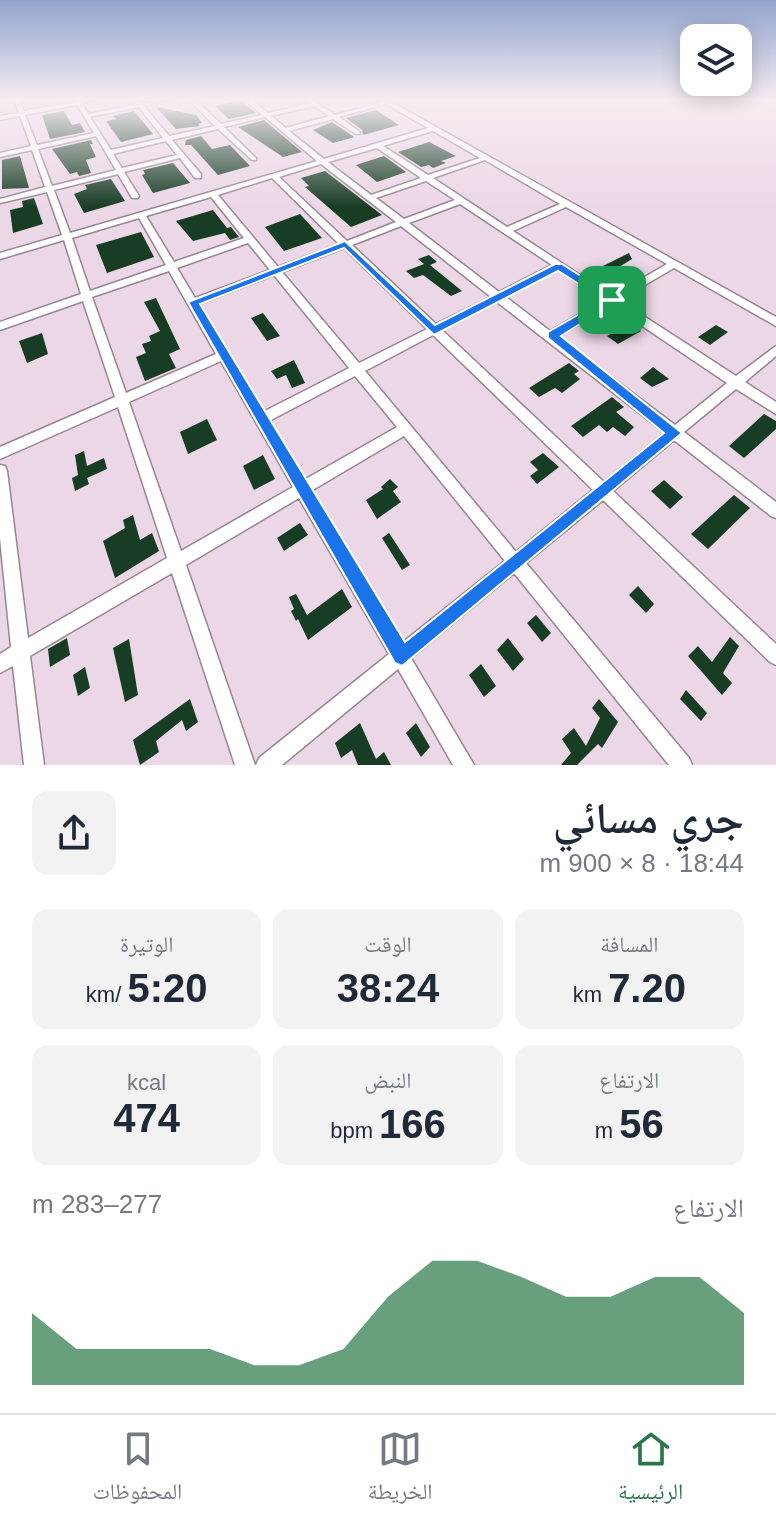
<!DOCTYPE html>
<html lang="ar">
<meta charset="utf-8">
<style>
body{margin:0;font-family:Arial,"Noto Naskh Arabic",sans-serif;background:#f2f2f3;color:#1f2937;direction:rtl;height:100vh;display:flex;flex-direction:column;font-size:30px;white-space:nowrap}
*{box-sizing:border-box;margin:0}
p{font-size:26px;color:#747a83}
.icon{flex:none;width:44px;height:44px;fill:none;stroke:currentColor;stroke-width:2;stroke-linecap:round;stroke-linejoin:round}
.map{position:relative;height:765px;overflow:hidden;direction:ltr}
.side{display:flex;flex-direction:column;background:#fff;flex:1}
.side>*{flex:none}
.tools{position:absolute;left:680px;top:24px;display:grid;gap:16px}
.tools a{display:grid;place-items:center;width:72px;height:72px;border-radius:16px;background:#fff;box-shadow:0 4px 20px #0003;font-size:40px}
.pin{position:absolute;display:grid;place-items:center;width:68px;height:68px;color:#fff;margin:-34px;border-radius:16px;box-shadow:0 4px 12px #0006}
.round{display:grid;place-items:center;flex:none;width:84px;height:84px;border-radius:16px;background:#f2f2f3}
.head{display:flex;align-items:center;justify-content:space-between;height:136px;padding:0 32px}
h1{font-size:44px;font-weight:600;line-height:60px}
.metrics{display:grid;grid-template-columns:repeat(3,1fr);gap:12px;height:136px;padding:8px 32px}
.metrics div{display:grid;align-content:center;border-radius:16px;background:#f2f2f3;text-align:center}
.metrics b{font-size:40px;font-weight:600}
.metrics small{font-size:22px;font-weight:400}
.metrics p{font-size:22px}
.chart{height:224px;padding:16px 32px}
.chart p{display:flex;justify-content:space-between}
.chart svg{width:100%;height:144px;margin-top:8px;fill:#297747;opacity:.7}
.tabs{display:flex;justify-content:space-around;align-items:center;height:112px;border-top:2px solid #e0e1e3;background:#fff;font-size:22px;color:#747a83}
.tabs a{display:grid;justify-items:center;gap:4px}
.tabs .on{color:#297747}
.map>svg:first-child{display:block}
</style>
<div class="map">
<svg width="776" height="765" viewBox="0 0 776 765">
<rect width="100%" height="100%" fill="#ecd7e6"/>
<!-- building -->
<g fill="#183d25">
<path d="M240,100L256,113L229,119L215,106Z"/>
<path d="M156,107L196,115L202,123L198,124L200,126L176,129Z"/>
<path d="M376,110L399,125L363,135L362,130L346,118Z"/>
<path d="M64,111L72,125L80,123L85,132L50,139L42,115Z"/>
<path d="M134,111L153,134L121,142L106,121L117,119L112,116Z"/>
<path d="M264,120L302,152L283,157L238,127Z"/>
<path d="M332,122L354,137H355L333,143L313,130Z"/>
<path d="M201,136L212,149L230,145L250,166L218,175L191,145H185L186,140Z"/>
<path d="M91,140L93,144H90L96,157L86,160L91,173L79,176L77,172L70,174L52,149Z"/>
<path d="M429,142L456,156L441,161L446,163L433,168L429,165L421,167L398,152Z"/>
<path d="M20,156L29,188L2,189V160Z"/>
<path d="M384,156L406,172L377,182L356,165Z"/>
<path d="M173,163L190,183L153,193L142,175L145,174L143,170Z"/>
<path d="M325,171L382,215L351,227L305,187L309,186L301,178Z"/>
<path d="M111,179L125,201L84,213L74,194L87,189L85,185Z"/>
<path d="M34,198L43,224L13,233L10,210L23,207L22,201Z"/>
<path d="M213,210L227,228L231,227L239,237L230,240L225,233L193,241L176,221Z"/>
<path d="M300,214L322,238L284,251L265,227Z"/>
<path d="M141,232L154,257L107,273L96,245Z"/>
<path d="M629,253L632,259L603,277L593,271Z"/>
<path d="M429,255L437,262L430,265L462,291L451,296L423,275L414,278L406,271L424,264L418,259Z"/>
<path d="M156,298L180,349L169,354L176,368L145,381L136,357L146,353L142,344L151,341L149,336L160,331L144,302Z"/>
<path d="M263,313L280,336L267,341L251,318Z"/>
<path d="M630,324L641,331L618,344L607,336Z"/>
<path d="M716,325L728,332L710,345L698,337Z"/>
<path d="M42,333L48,354L27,363L19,341Z"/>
<path d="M294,360L305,383L292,388L286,375L277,379L271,371Z"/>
<path d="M569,363L579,371L574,374L580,379L562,393L555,388L539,397L529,388Z"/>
<path d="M653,367L669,379L652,387L640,378Z"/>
<path d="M612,397L624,407L616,412L634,427L625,436L613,427L607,432L599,425L583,437L571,426Z"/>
<path d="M764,414L776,421V429L744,458L729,446Z"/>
<path d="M207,419L217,440L188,454L180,432Z"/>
<path d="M84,451L87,466L104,458L107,469L87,478L89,484L75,491L72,478L78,475L75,455Z"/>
<path d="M543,453L559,467L537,484L530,476L538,470L530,462Z"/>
<path d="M263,455L275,479L254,490L243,466Z"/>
<path d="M390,479L398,487L393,491L401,502L377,519L366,500L383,489L381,487Z"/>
<path d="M664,480L683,497L670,509L651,491Z"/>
<path d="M734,495L750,508L708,549L691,534Z"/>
<path d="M133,515L140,540L152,533L159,551L115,578L103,541L125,528L123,520Z"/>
<path d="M300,523L308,535L284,551L277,538Z"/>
<path d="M389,533L410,565L402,570L382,538Z"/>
<path d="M638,586L654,604L646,613L629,595Z"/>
<path d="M342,589L352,607L308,640L298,619L296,621L291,611L294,609L289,597L296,594L307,615Z"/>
<path d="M536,615L551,633L542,642L527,623Z"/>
<path d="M730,637L739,646L723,673L732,683L722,695L688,656L698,646L712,662Z"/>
<path d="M67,638L70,655L50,667L48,649Z"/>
<path d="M508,638L524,659L513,671L497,650Z"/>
<path d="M129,639L138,695L125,702L113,648Z"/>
<path d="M481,664L496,686L484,697L469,675Z"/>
<path d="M85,667L90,688L78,696L73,675Z"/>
<path d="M686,690L707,713L701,721L680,699Z"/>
<path d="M190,699L198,722L186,731L182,720L156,741L159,752L140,765L133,740Z"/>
<path d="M599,699L618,722L602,748L598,744L577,765H561L571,753L562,739L574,728L586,746L600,718L592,708Z"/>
<path d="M360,723L376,759L384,752L391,765H358L352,750L341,758L335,743Z"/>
<path d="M416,723L430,747L421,757L406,733Z"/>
</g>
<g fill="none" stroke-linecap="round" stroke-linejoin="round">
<!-- minor casing -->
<g stroke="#988592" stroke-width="3">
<path id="minor" d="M14,100H20L24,111L75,102L74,100H95L82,104L89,114L136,104L133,100H139L142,103L169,100L144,106L169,136L215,126L189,100H196L221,124L262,115L245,100H252L268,113L310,103L306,100H313L335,115L382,102L380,100H388L776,317V326L674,268L619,300L736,376L776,346V356L745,382L776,402V414L736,389L684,432L776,502V518L771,516L674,440L613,491L776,644V665L770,662L603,500L526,563L689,758L692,765H669L514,573L411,658L474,765H453L398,669L282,765H256L259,758L389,654L299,498L186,565L255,765H235L172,573L30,656L44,765H24L13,666L0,673V654L11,647L0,538V465L5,466L7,471L28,638L167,558L118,407L0,459V447L115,397L83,301L0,330V322L81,294L64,240L0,259V253L62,235L47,192L0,203V199L45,187L32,150L0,157V153L31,146L20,116L0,120V116L19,113ZM386,104L428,128L324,159L289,131L333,119L356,134H360V132L339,117ZM77,105L94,133L37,145L25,115ZM314,106L329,116L286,128L271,116ZM139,107L163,138L111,150L90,117ZM265,117L317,161L70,233L54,190L118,174L132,198H138L139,196L124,172L180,158L195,178H201V174L172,140L218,129L252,160H256V158L224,127ZM433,131L480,158L428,175L383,146ZM96,136L116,170L52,186L38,149ZM166,141L177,155L122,168L113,154ZM377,148L421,178L371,195L328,162ZM485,160L560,204L507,227L433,178ZM321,164L396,222L347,241L279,177ZM272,178L339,244L278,267L218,195ZM426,181L455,200L404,219L376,198ZM211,197L244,238L174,262L146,216ZM460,204L552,265L499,292L409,223ZM566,207L667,264L612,296L513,231ZM139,218L166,265L90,291L72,238ZM401,226L491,297L436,324L352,245ZM248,243L270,270L195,298L177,268ZM344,248L427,329L359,363L282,272ZM558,270L604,300L550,331L506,297ZM169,271L216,354L126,393L92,297ZM274,275L349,368L263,412L199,304ZM497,302L665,433L604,482L442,330ZM611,305L727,383L675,425L558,337ZM433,335L593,490L516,552L365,371ZM221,361L293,487L181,551L129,402ZM355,376L397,427L304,480L269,421ZM404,436L505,561L402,643L311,491Z"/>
</g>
<!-- minor -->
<use href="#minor" fill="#fff" fill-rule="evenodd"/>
</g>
<!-- sky -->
<linearGradient id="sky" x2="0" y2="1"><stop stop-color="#91a3cd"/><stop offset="0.48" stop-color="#f6edf4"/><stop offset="1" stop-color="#f6edf4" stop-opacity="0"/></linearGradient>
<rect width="776" height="207" fill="url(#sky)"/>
<!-- route -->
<path fill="#1a73e8" stroke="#fff" stroke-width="2" fill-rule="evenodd" d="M345,241L435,325L555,264H562L618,300L561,336L682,433L402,666L395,663L188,302ZM344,248L434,335L558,271L604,300L548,332V338L664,433L405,642L200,304Z"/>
</svg>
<div class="tools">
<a><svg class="icon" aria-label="layers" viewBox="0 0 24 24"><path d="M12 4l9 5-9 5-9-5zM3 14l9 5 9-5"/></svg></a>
</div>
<div class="pin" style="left:612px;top:300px;background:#1e9e55"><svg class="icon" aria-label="arrive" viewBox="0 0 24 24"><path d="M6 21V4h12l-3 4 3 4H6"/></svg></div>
</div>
<section class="side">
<div class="head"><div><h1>جري مسائي</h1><p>18:44 · 8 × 900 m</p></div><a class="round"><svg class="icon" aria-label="share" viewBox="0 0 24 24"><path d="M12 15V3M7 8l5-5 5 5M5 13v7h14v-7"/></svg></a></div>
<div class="metrics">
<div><p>المسافة</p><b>7.20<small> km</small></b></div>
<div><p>الوقت</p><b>38:24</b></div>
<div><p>الوتيرة</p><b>5:20<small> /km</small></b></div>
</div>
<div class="metrics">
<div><p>الارتفاع</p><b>56<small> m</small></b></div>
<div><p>النبض</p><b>166<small> bpm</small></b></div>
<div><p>kcal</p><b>474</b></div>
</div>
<div class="chart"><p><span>الارتفاع</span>277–283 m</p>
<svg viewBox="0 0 160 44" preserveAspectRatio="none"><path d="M0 44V22L10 33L20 33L30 33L40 33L50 38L60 38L70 33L80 17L90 6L100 6L110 11L120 17L130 17L140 11L150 11L160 22V44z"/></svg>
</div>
</section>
<nav class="tabs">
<a class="on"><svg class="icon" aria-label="home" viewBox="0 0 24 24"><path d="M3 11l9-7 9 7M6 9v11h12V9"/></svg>الرئيسية</a>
<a><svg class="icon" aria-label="map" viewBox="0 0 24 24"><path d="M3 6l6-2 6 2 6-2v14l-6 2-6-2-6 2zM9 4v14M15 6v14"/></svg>الخريطة</a>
<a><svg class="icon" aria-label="saved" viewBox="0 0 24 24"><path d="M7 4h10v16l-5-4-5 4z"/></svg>المحفوظات</a>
</nav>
